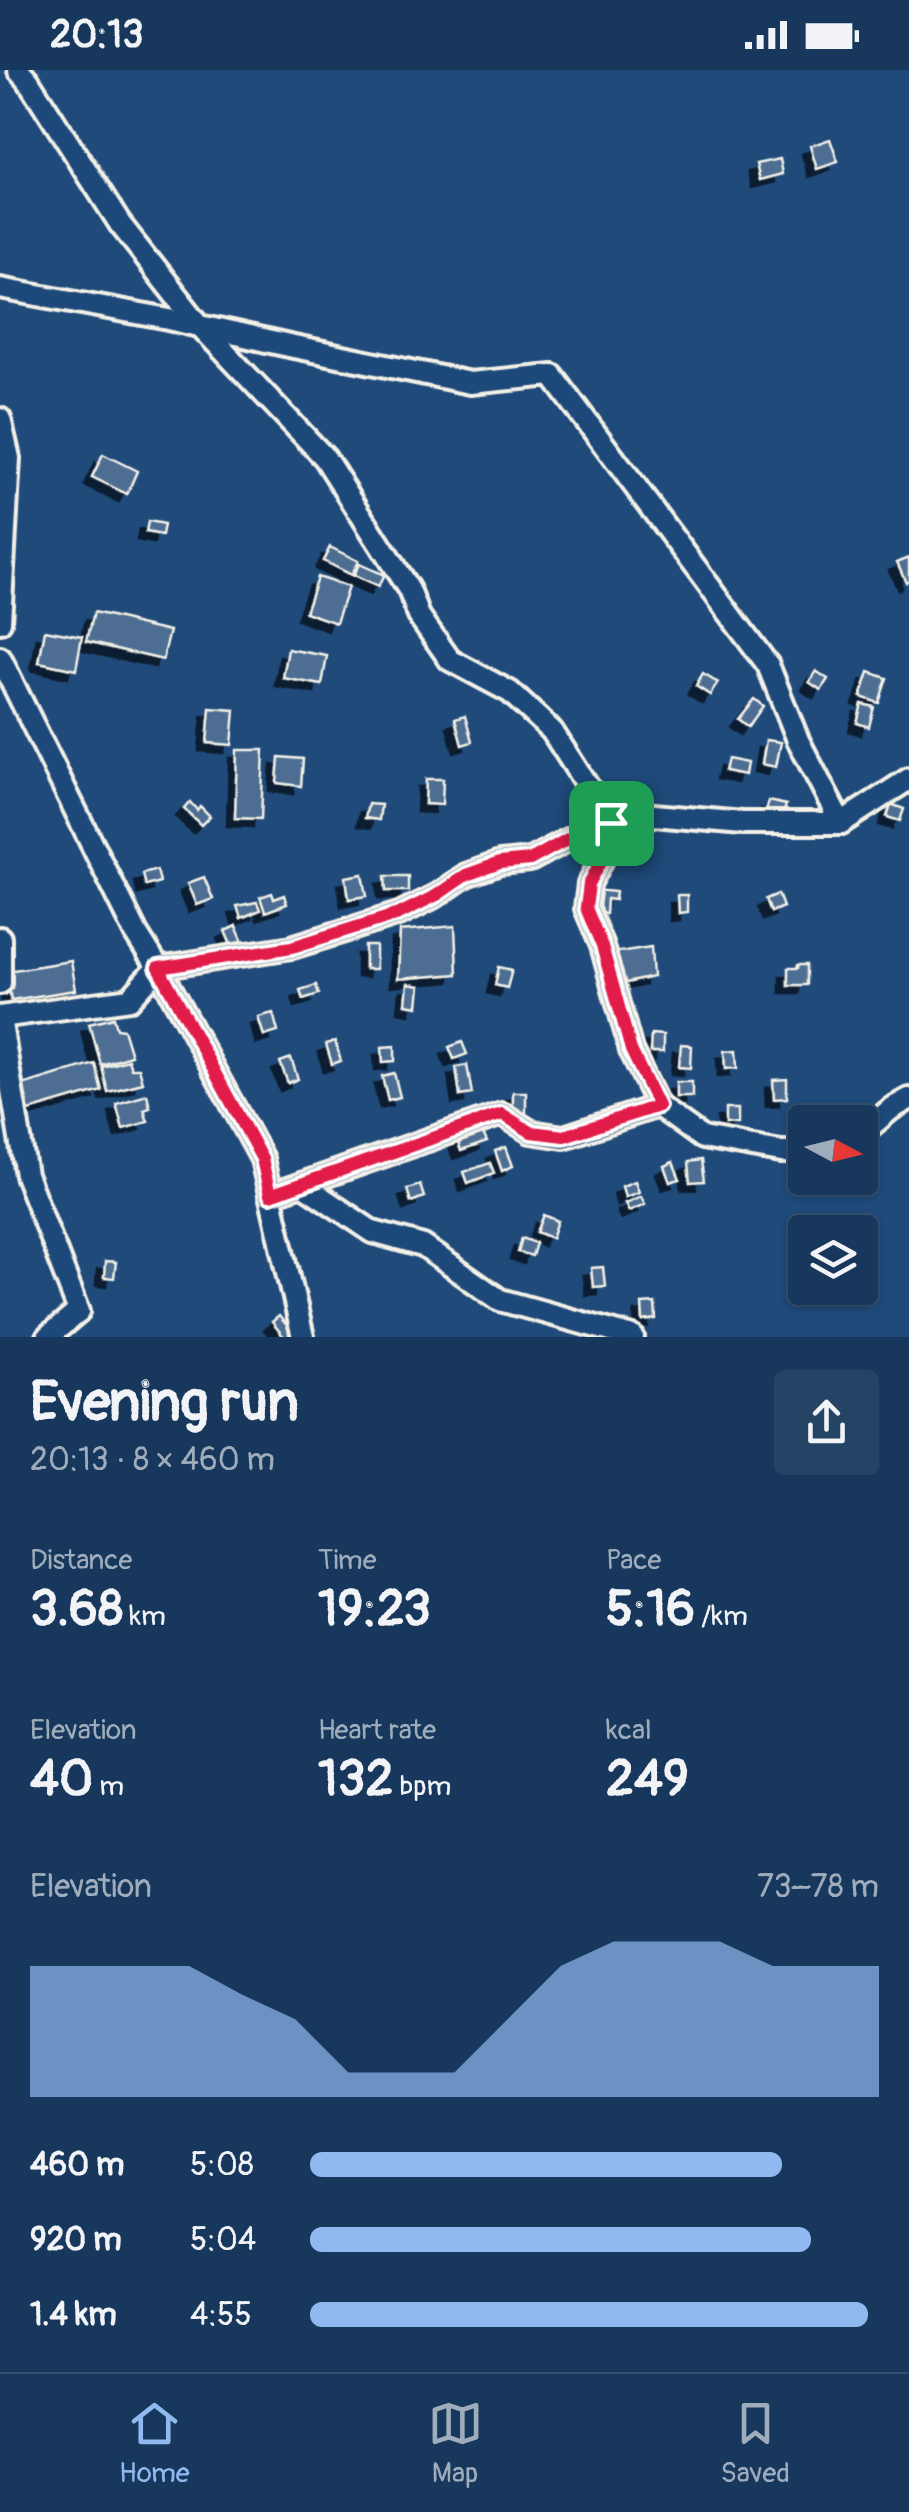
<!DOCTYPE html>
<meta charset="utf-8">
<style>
body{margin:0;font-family:Pangolin,sans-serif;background:#244365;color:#f1f3f6;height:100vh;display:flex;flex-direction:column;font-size:38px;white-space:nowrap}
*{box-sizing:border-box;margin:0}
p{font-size:32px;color:#9eacbb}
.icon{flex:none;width:55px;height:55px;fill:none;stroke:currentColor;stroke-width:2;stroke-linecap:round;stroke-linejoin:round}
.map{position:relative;height:1267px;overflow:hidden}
.details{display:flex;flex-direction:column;background:#17385c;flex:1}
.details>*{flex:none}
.needle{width:65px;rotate:97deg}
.tools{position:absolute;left:788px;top:1035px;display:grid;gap:20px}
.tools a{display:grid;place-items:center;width:90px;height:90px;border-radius:10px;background:#17385c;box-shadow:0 2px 8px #0004,0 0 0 2px #365272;font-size:50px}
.pin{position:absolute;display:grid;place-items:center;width:85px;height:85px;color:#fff;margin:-42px;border-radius:20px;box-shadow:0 5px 15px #0006}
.round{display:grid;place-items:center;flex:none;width:105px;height:105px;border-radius:10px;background:#244365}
.headline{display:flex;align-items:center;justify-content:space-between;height:170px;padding:0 30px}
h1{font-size:55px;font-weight:700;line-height:75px}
.metrics{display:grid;grid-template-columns:repeat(3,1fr);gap:15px;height:170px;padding:10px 30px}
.metrics div{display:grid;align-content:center}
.metrics b{font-size:50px;font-weight:700}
.metrics small{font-size:28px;font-weight:400}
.metrics p{font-size:28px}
.chart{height:280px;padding:20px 30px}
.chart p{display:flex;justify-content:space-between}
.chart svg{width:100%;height:180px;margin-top:10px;fill:#90b9f0;opacity:.7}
ul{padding:0 30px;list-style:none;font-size:32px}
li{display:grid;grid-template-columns:160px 120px 1fr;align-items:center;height:75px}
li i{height:25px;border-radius:12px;background:#90b9f0}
.status{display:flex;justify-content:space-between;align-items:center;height:70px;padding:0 50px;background:#17385c;direction:ltr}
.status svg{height:28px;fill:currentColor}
.tab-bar{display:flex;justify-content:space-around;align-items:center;height:140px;border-top:2px solid #365272;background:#17385c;font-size:28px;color:#9eacbb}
.tab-bar a{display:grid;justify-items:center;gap:5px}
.tab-bar .selected{color:#90b9f0}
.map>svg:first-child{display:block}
</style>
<div class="status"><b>20:13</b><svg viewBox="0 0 49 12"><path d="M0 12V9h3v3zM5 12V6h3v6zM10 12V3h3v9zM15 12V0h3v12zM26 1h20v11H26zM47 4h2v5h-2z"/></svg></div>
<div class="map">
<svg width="909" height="1267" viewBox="0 0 909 1267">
<defs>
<filter id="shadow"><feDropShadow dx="-8" dy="8" stdDeviation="0" flood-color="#0009"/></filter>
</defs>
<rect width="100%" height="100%" fill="#1f4a7a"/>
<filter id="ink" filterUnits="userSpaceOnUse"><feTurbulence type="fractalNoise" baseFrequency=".01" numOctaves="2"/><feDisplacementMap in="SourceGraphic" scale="20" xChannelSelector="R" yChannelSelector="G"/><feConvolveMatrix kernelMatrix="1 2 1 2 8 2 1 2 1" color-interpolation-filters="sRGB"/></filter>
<g filter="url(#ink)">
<!-- building -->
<g fill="#4d6e92" stroke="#f4f1e8" stroke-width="2.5" filter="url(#shadow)">
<path d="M830,69L838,92L817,99L810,76Z"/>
<path d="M780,89L783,104L760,110L756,94Z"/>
<path d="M103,384L137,401L127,424L92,407Z"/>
<path d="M147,452L163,455L161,466L145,463Z"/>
<path d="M330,477L358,491L351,505L323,491Z"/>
<path d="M909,487V510L906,512L897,492Z"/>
<path d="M359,494L384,505L378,517L353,506Z"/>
<path d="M317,507L348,517L336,553L305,542Z"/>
<path d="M93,543L170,561L163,590L86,572Z"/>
<path d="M45,560L82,567L76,600L39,592Z"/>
<path d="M288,579L327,586L322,615L283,608Z"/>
<path d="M816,601L828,609L821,620L809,612Z"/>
<path d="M869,602L887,608L879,633L861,627Z"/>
<path d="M703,604L718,613L710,625L696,616Z"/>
<path d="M754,629L763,636L748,657L738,649Z"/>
<path d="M862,634L874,637L869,657L857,653Z"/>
<path d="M210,638L235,640L232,675L207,673Z"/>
<path d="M465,646L472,672L462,675L455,649Z"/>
<path d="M766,670L781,672L776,697L762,694Z"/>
<path d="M237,680H264L261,749L235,748Z"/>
<path d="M279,687L303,689L301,716L277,713Z"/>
<path d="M727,689L747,693L745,705L724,701Z"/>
<path d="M426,709H443L442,735L425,734Z"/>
<path d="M769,731L786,735L783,745L766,741Z"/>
<path d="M190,732L197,740L200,736L210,746L201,755L184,739Z"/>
<path d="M368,734L381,735L379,750L365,748Z"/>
<path d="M891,734L904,739L900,751L887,747Z"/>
<path d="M156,800L159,812L144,816L141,804Z"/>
<path d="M363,804L367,826L349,829L346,807Z"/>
<path d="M385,806H408V821H386Z"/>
<path d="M204,807L213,829L197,835L188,813Z"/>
<path d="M595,820L616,822L615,830L607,829L606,844L592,843Z"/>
<path d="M272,823L274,829L284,825L287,834L265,842L260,827Z"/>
<path d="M778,824L783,837L771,842L766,829Z"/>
<path d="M677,825H687V842L678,843Z"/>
<path d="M257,832L260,840L241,848L237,836Z"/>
<path d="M236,856L243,872L232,877L225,861Z"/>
<path d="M455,856L457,904L398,909L400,861Z"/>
<rect x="365" y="876" width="11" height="23"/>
<path d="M651,877L653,907L617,915L612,883Z"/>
<path d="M71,891L76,920L11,930L7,901Z"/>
<path d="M798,895H807V915H788V898H798Z"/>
<path d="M499,897L512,900L507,918L495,915Z"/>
<path d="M408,914L420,916L418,936L406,934Z"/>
<path d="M316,915L319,924L303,929L300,920Z"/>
<path d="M273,943L278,962L264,966L258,947Z"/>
<path d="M113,947L116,958L123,959L131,985L100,994L89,953Z"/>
<path d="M651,964L663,965V982H650Z"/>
<path d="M335,971L341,991L332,994L326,974Z"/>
<path d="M462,972L467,984L454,989L449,977Z"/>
<path d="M681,975L692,976L691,998L679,997Z"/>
<path d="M395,976V991L383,992L382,977Z"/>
<path d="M737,980L738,998L726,999L725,981Z"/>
<path d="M291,988L298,1009L288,1013L280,992Z"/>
<path d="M128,989L131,998H139L143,1012L107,1021L101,996Z"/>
<path d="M94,993L101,1020L29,1041L22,1015Z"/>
<path d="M467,995L472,1024L460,1026L456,997Z"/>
<path d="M394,1003L400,1027L388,1030L382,1006Z"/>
<path d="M787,1009V1028L774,1029L773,1010Z"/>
<rect x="676" y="1012" width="16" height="15"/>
<rect x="513" y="1022" width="13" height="22"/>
<path d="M147,1024L150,1037L144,1039L148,1051L123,1058L116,1033Z"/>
<path d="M819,1036H831L830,1052L818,1051Z"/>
<path d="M725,1039H738V1054L725,1055Z"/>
<path d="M482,1061L487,1072L461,1081L457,1070Z"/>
<path d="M506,1077L513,1096L502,1101L495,1081Z"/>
<path d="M701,1090L704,1111L690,1112L688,1092Z"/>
<path d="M673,1092L680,1109L670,1112L664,1096Z"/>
<path d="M490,1093L494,1103L468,1113L464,1102Z"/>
<path d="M635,1111L639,1122L625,1127L622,1116Z"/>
<path d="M420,1115L424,1127L411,1132L407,1119Z"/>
<path d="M641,1126L645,1134L629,1141L625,1133Z"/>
<path d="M544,1145L558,1151L552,1168L537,1162Z"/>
<path d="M522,1168L536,1173L532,1186L518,1182Z"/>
<path d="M105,1191L116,1192L114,1208L104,1207Z"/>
<path d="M603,1197L605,1216L593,1217L591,1198Z"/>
<path d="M655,1233L656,1249L643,1251L642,1234Z"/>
<path d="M279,1246L293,1263L288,1267H284L272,1252Z"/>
</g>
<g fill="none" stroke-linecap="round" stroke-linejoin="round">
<!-- street casing -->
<g stroke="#f4f1e8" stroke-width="28">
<g id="street">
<path d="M19,0L28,10L120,154L201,257L325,388L409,520L419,546L450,590L510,622L552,661L611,753"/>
<path d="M0,218L169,249L289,276L470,313L552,305L768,595L798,670L841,753"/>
<path d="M0,349L9,388L0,552"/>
<path d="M0,588L136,863L158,898L262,1089L303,1267"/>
<path d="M623,750L589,814L586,838L602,876L631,980L658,1036L702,1068L781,1082H805"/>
<path d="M0,868V913"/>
<path d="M0,947L130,929L158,898L292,877L399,844L437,825L466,805L500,793L530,790L584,761L643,744L743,753H841L909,709"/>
<path d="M0,948L26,1105L79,1241L48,1267"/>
<path d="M860,1065L891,1039L909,1029"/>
<path d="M302,1114L373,1162L423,1176L500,1230L633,1267"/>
<path d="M270,1125L502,1044L531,1062L564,1067L658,1036"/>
</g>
</g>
<!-- street -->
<use href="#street" stroke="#1f4a7a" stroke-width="20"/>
</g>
</g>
<g fill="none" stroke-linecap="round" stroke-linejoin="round" filter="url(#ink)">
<!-- route casing -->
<g stroke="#fff" stroke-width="20">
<path id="route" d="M623,750L589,814L586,838L602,876L631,980L658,1036L564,1066L531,1062L502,1044L270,1125L262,1089L158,898L292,877L399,844L437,825L466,805L500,793L530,790L584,760Z"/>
</g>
<!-- route -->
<use href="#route" stroke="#e11d48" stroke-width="12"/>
</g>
</svg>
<div class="tools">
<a><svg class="needle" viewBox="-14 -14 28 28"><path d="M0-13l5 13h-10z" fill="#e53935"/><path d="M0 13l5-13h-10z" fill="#9eacbb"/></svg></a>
<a><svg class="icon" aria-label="layers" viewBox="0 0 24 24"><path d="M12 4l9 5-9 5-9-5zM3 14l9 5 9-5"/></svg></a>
</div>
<div class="pin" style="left:611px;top:753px;background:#1e9e55"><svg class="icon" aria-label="arrive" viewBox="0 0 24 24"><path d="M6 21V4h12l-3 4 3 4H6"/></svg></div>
</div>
<section class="details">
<div class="headline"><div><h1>Evening run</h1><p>20:13 · 8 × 460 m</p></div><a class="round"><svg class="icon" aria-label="share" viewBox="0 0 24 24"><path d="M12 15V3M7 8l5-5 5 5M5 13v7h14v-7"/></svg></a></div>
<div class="metrics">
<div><p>Distance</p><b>3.68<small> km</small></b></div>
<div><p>Time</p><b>19:23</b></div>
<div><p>Pace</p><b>5:16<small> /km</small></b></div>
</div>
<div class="metrics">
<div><p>Elevation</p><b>40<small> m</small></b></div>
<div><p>Heart rate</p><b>132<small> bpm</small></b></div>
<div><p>kcal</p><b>249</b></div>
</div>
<div class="chart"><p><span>Elevation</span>73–78 m</p>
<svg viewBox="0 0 160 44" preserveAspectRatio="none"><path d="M0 44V12L10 12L20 12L30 12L40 19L50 25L60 38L70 38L80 38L90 25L100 12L110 6L120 6L130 6L140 12L150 12L160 12V44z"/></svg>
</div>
<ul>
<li><b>460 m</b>5:08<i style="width:83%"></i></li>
<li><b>920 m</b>5:04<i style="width:88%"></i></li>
<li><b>1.4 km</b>4:55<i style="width:98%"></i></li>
</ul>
</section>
<nav class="tab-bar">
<a class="selected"><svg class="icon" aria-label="home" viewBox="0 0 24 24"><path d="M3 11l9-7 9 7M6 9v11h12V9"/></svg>Home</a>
<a><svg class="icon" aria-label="map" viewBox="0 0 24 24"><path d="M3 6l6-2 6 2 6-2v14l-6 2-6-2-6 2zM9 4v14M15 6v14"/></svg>Map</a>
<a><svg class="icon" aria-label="saved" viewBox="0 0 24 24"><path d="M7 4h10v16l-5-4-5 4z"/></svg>Saved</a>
</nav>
